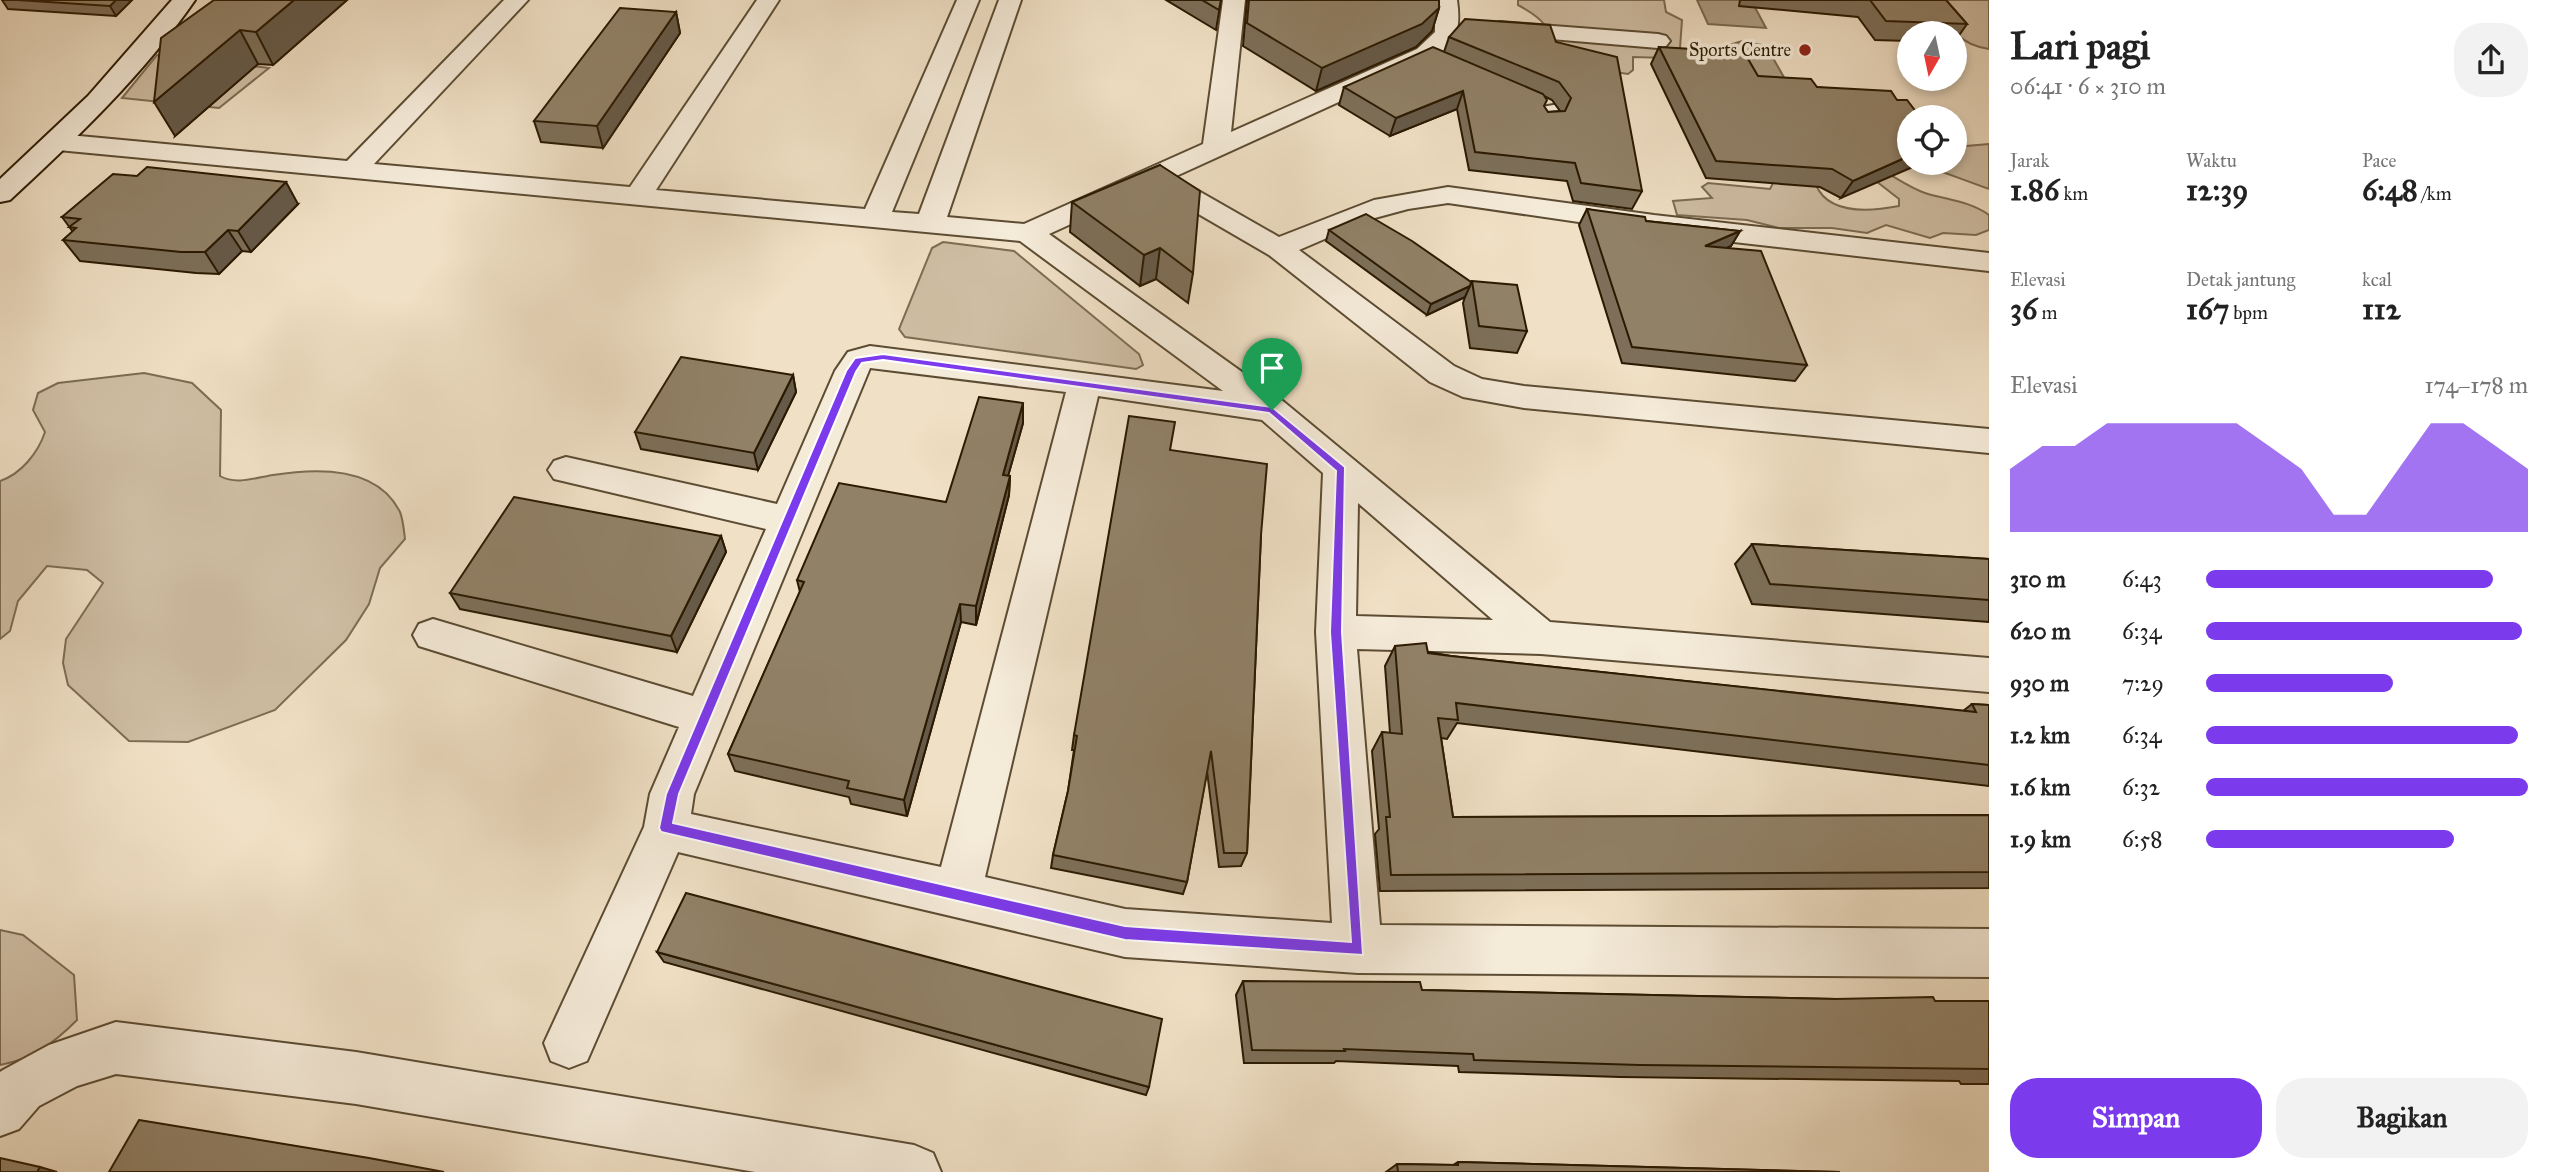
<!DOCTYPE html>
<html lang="id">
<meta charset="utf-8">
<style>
body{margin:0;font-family:"IM FELL Great Primer",serif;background:#f2f2f2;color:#222;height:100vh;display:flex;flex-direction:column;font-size:26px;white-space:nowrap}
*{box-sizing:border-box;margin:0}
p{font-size:23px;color:#767676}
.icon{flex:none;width:38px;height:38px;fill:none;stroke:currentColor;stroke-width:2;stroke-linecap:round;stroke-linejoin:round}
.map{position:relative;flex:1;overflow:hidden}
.drawer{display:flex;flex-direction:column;background:#fff;width:560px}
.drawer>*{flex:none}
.needle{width:46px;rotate:189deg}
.tools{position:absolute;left:1897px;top:21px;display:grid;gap:14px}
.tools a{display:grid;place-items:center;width:70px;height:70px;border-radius:50%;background:#fff;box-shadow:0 4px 10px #0003;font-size:35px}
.pin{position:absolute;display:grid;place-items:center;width:60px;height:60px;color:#fff;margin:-72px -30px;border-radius:50% 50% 50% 0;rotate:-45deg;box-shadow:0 0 7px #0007}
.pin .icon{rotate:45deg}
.round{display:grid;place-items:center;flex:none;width:74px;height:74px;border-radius:28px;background:#f2f2f2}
.headline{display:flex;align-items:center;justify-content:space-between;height:119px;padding:0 21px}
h1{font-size:38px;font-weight:700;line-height:52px}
.metrics{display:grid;grid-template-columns:repeat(3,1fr);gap:10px;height:119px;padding:7px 21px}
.metrics div{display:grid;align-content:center}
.metrics b{font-size:30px;font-weight:700}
.metrics small{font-size:19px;font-weight:400}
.metrics p{font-size:19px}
.chart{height:196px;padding:14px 21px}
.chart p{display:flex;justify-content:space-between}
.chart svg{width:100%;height:126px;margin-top:7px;fill:#7c3aed;opacity:.7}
.primary-button{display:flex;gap:14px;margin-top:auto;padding:14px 21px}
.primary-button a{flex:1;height:80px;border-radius:28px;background:#7c3aed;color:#fff;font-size:28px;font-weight:700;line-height:80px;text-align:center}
.primary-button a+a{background:#f2f2f2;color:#222}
ul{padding:0 21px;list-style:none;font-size:23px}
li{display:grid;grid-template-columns:112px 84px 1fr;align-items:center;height:52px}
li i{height:18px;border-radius:9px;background:#7c3aed}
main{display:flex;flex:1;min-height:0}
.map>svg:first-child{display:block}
</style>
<main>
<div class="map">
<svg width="1989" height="1172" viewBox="0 0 1989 1172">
<rect width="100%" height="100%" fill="#f0e0c5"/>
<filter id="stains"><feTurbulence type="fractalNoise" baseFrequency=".00286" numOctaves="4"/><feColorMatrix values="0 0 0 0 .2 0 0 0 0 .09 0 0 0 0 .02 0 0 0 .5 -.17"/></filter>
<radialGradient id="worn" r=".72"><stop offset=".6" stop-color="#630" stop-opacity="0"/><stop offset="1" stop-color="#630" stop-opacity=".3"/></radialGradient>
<!-- green -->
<g fill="#cfbea4" stroke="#7d6c53" stroke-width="2">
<path d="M1518,0H1664L1666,12L1682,20L1680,48L1667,58L1633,57V70L1628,74L1575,66L1556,57C1553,28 1542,18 1518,5Z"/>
<path d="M1940,0H1989V49C1956,44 1952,28 1940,0Z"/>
<path d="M157,55L269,68L219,108L122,98Z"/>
<path d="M1989,144V189L1918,163H1955V147Z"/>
<path d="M1880,169C1895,177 1910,188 1925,193C1947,200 1970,201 1989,215V230L1976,235L1943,233L1930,238L1886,225L1867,233L1832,228H1779L1747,220L1677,215L1673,201L1712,198L1702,187L1708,183L1770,189L1775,179L1816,185C1829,216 1873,211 1899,206V199L1867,174Z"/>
<path d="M943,242L1014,251L1139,354L1143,365L1136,369L905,337L899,329L932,248Z"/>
<path d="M144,373L192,383L221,410L220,476C236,485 255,478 273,475C316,468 377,465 400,512C403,519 404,531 405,539L380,568L369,604L346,640L275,710L188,742L129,741L68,685L63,663L66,639L103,583L87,570L47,566L18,601L10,631L0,639V481C21,474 38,453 45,432L33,410L38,393L58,383Z"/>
<path d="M0,930L23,935L74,975L77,1020C54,1043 33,1059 0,1065Z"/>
</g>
<!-- water -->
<g fill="#ad9d83" stroke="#79694f" stroke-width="2">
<path d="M1697,0H1751L1766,28L1708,24Z"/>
<path d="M1742,41L1766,46L1789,86L1749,82L1729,45Z"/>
</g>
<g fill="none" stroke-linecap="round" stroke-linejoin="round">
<!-- lane casing -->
<g stroke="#5c4c33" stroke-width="4">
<path id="lane" d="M1559,104L1566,106L1568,110L1566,114L1549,117L1540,111L1542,107Z"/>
</g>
<!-- street casing -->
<g stroke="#5c4c33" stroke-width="4">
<g id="street">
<path d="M504,0H528L374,164L630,187L757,0H779L656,190L865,209L957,0H979L892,212L919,214L999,0H1021L947,217L1024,224L1203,144L1223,0H1245L1231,132L1417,49L1435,32V0H1457C1461,28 1457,43 1433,59L1174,177L1279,237L1374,200L1448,187L1654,215L1989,253V271L1654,233L1448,203L1408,209L1371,219L1299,250L1454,366L1482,379L1524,386L1989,429V453L1524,408L1463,397L1430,382L1269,255L1152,187L1049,234L1284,402L1550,622L1989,658V692L1541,654L1357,649L1380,925L1989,929V977L1358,973L1125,957L678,852L587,1061L569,1068L551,1061L544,1043L644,827L650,794L679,727L419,646L413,635L419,624L433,619L693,696L766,529L554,479L548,470L554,461L566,457L777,504L835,371L848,352L870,346L1223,391L1020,241L58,150L49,148L45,142L49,136L58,134L347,161ZM870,368L1066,392L941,867L691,814L694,794ZM1098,396L1262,420L1323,473L1316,632L1332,923L1125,909L985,877ZM1358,503L1493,620L1356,616Z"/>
<path d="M1500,22L1658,34L1666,36L1670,41L1666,46L1658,48L1492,34L1488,29L1492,24Z"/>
<path d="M116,1022L356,1052L914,1145L933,1153L941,1172H755L356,1104L116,1074L77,1086L39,1106L19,1129L0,1136V1072L3,1070L49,1045Z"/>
</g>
</g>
<!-- secondary casing -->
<g stroke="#2b1a02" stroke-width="4">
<path id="secondary" d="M172,0H195C144,74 76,139 10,200L0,202V179L88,96Z"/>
</g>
<!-- lane -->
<use href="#lane" fill="#f5ebd9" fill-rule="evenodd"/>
<!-- street -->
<use href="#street" fill="#f5ebd9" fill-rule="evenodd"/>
<!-- secondary -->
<use href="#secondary" fill="#f5ebd9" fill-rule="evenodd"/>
</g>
<!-- wall -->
<g fill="#7d6f59" stroke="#2b1a02" stroke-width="2" fill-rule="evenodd">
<path d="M2,0H132L116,16L8,9Z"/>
<path d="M214,0H347L273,65L258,64L175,136Z"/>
<path d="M1166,0H1221L1216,30Z"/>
<path d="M1247,0H1439V8L1432,31L1416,47L1316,91L1243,46Z"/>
<path d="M1740,0H1946L1967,24L1955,41V33H1909V41L1875,40L1858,17L1739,6Z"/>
<path d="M676,12L680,33L603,148L541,142L534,121Z"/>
<path d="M1449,37L1556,42L1642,191L1632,209L1573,201L1567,181L1469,170L1457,109L1390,136L1339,105L1344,87L1444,52ZM1544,96L1552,100L1560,111L1548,112L1544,107Z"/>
<path d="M1659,47L1758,76L1817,87L1897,100L1920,117L1841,198L1820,187L1706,178L1651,64Z"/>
<path d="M1160,165L1193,273L1188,303L1156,279L1140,286L1070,232L1072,202Z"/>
<path d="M298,204L251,252L242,251L219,274L196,273L80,261L63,240L73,232L62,217Z"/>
<path d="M1587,209L1646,221L1740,231L1731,246L1727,248L1807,365L1795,381L1622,363L1579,225Z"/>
<path d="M1329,230L1471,282L1527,331L1517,353L1470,348L1463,303L1465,297L1427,315L1326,241Z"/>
<path d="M793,375L796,392L758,470L641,449L635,432Z"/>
<path d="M1023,423L1008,476H1010L1009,495L976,625L961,622L907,816L851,804L849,797L735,771L728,754L800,592L797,580L946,502Z"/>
<path d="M1170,450L1261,535L1247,853L1241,866L1219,867L1207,771L1187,882L1183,894L1051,868L1053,855L1068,791L1074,750H1072L1074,735Z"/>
<path d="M721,536L726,552L677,652L460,609L450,593Z"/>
<path d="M1752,544L1989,559V622L1752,604L1735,564Z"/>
<path d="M1395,646L1451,656L1963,711L1972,704L1989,705V786L1457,723L1447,739L1441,738L1453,817L1989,815V888L1380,891L1375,834L1379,829L1372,751L1382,732L1390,733L1385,666Z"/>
<path d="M657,952L1149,1087L1146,1095L664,962Z"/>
<path d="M1243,981L1422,990L1935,1001H1989V1084H1961L1959,1081L1620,1077L1459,1072L1458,1066L1336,1061L1334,1063H1244L1236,995Z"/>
<path d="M1458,1162L1840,1172H1386L1397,1164L1453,1165Z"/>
</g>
<!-- shaded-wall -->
<g fill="#665a48" stroke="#2b1a02" stroke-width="2">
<path d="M116,0H132L116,16L110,6Z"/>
<path d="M294,0H347L273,65L256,32Z"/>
<path d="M1439,8L1432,31L1416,47L1316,91L1322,68Z"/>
<path d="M676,12L680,33L603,148L597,126Z"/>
<path d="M240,30L258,64L175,136L154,102Z"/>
<path d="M1463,91L1457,109L1390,136L1396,118Z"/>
<path d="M1909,156V163H1922L1841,198L1853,181Z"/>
<path d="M286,182L298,204L251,252L238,231Z"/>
<path d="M228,230L242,251L219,274L205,252Z"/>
<path d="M1740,231L1731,246L1696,262L1705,246Z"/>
<path d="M1160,248L1156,279L1140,286L1144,255Z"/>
<path d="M1470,286L1465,297L1427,315L1431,304Z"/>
<path d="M793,375L796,392L758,470L754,453Z"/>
<path d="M1023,403V423L1003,494V475Z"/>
<path d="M1010,476L1009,495L976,625V606Z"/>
<path d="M721,536L726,552L677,652L671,636Z"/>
<path d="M960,604L961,622L907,816L904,800Z"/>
<path d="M40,1167L57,1172H37Z"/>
</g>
<!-- building -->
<g fill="#918167" stroke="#2b1a02" stroke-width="2">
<path d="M17,0H116L110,6Z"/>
<path d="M214,0H294L256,32L240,30L154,102L161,38Z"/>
<path d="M1202,0H1221L1219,10Z"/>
<path d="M1249,0H1439V8L1422,24L1322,68L1247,23Z"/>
<path d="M1870,0H1946L1967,24L1886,21Z"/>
<path d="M620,8L676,12L597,126L534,121Z"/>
<path d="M1465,19L1550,25L1556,42L1617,57L1642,191L1581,183L1575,163L1475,152L1463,91L1396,118L1344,87L1433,47L1543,94L1547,100L1544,106L1548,112L1565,111L1571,98L1559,82L1449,37Z"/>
<path d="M1659,47L1744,52L1758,76L1811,79L1817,87L1891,91L1897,100H1907L1920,117H1909V156L1853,181L1832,169L1716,161Z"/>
<path d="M1160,165L1200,191L1193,273L1160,248L1144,255L1072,202Z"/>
<path d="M147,167L286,182L238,231L228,230L205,252H181L63,240L76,228L69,227L80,219L62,217L113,174L137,176Z"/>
<path d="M1587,209L1645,217L1646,221L1740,231L1705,246L1761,251L1807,365L1632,347Z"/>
<path d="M1366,214L1412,241L1471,282L1470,286L1431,304L1329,230Z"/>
<path d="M1472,281L1517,285L1527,331L1479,326Z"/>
<path d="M681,357L793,375L754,453L635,432Z"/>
<path d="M979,397L1023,403L1003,475L1010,476L976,606L960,604L904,800L847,788L849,781L728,754L804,582L797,580L839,483L946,502Z"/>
<path d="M1129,416L1175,422L1170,450L1267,464L1261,535L1247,853H1224L1211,751L1187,882L1053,855L1068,791L1077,736L1074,735Z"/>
<path d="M514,497L721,536L671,636L450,593Z"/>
<path d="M1752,544L1989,559V600L1770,584Z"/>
<path d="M1426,643L1428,653L1451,656L1976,712L1972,704L1989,705V765L1456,703L1458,720L1438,718L1453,817L1989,815V872L1391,875L1386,817H1390L1382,732L1402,734L1395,646Z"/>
<path d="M686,893L1162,1019L1149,1087L657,952Z"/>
<path d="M1243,981L1420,982L1422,990L1835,999L1933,997L1935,1001H1989V1069L1640,1065L1474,1060L1473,1054L1344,1049L1345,1051L1252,1050Z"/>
<path d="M139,1120L369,1158L444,1172H109Z"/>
<path d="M0,1158L40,1167L37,1172H0Z"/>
<path d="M1458,1162L1840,1172H1398L1397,1164L1458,1165Z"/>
</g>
<!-- route -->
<path fill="#7c3aed" stroke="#fff" stroke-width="2" fill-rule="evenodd" d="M883,354L1272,407L1345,467L1342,632L1363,955L1125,940L661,832L659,828L666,794L846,371L855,358ZM883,360L1269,413L1336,471L1330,632L1351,942L1125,926L673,823L679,794L856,372L862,363Z"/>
<!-- markers -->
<circle fill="#8f2418" stroke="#f5ebd9" stroke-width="2.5" cx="1805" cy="50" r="7"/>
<g text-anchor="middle" stroke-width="7" stroke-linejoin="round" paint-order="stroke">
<!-- far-poi labels -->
<g font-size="18" fill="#2b1a02" stroke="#f5ebd9" text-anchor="end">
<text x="1791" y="56">Sports Centre</text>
</g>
</g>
<rect width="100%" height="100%" filter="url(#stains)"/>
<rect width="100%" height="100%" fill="url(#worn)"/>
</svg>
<div class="tools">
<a><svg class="needle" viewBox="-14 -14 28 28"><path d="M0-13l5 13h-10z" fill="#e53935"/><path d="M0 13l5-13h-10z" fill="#767676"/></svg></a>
<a><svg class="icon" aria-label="locate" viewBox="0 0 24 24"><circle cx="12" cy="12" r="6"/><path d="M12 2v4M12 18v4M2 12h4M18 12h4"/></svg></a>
</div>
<div class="pin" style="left:1272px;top:410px;background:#1e9e55"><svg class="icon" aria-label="arrive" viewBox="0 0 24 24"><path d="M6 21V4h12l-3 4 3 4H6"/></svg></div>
</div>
<section class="drawer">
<div class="headline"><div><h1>Lari pagi</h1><p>06:41 · 6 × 310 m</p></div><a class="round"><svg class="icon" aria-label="share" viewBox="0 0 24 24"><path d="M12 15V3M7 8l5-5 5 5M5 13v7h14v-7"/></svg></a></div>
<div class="metrics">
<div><p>Jarak</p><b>1.86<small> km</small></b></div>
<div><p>Waktu</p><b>12:39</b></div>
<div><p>Pace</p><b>6:48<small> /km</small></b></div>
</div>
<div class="metrics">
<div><p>Elevasi</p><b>36<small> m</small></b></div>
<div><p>Detak jantung</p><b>167<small> bpm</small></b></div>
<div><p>kcal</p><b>112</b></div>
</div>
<div class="chart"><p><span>Elevasi</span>174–178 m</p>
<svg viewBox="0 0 160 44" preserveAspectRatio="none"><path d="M0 44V22L10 14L20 14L30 6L40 6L50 6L60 6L70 6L80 14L90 22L100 38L110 38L120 22L130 6L140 6L150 14L160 22V44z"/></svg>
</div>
<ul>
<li><b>310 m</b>6:43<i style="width:89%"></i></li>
<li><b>620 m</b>6:34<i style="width:98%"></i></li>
<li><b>930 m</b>7:29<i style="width:58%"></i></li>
<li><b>1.2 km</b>6:34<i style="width:97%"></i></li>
<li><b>1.6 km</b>6:32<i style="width:100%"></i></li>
<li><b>1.9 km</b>6:58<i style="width:77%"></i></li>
</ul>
<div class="primary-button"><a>Simpan</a><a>Bagikan</a></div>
</section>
</main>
